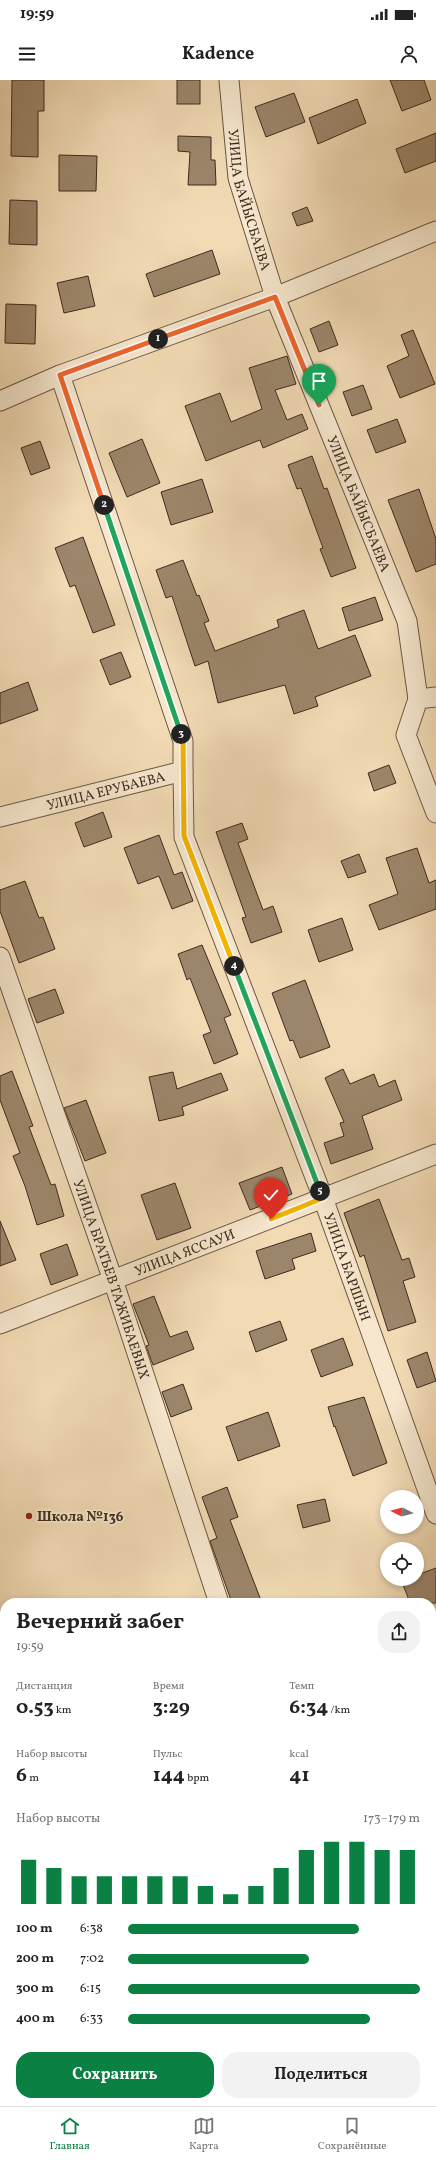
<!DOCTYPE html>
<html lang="ru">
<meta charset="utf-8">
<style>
body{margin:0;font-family:Vollkorn,serif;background:#f2f2f2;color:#222;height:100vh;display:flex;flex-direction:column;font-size:15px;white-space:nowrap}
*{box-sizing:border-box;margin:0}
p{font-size:13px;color:#767676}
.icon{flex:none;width:22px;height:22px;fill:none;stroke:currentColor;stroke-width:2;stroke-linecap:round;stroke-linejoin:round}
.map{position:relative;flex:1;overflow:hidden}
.sheet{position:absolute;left:0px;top:1518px;width:436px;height:508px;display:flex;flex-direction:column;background:#fff;border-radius:16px 16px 0 0;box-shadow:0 2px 6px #0003}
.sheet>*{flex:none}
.needle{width:26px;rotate:276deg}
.buttons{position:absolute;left:380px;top:1410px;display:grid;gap:8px}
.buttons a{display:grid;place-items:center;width:44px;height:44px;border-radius:50%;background:#fff;box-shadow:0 2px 6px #0003;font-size:20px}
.pin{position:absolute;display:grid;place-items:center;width:34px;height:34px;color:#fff;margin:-41px -17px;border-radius:50% 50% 50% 0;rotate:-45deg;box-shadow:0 0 4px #0007}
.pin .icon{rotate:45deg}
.km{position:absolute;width:20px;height:20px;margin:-10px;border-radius:50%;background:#222;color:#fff;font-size:11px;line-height:20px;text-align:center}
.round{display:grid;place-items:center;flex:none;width:42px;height:42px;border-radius:16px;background:#f2f2f2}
.summary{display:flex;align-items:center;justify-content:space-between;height:68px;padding:0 16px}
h1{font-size:22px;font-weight:700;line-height:30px}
.stats{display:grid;grid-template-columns:repeat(3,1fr);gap:6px;height:68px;padding:4px 16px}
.stats div{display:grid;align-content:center}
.stats b{font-size:20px;font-weight:700}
.stats small{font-size:11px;font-weight:400}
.stats p{font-size:11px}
.chart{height:112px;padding:8px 16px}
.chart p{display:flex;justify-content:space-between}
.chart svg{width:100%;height:72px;margin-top:4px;stroke:#0b8043;stroke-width:6}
.primary-button{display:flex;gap:8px;margin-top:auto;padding:8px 16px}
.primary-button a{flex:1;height:46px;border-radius:16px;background:#0b8043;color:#fff;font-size:16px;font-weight:700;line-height:46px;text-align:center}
.primary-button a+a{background:#f2f2f2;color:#222}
ul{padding:0 16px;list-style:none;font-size:13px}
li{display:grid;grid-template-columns:64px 48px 1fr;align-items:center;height:30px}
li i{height:10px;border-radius:5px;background:#0b8043}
.status{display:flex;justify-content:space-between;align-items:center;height:28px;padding:0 20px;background:#fff;direction:ltr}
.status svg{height:11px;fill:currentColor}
header{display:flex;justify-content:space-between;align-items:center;height:52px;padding:0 16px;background:#fff;font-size:18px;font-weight:700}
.menu{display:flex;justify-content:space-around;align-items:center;height:56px;border-top:1px solid #e0e0e0;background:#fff;font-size:11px;color:#767676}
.menu a{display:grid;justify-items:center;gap:2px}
.menu .selected{color:#0b8043}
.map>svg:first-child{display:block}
</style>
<div class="status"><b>19:59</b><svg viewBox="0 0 49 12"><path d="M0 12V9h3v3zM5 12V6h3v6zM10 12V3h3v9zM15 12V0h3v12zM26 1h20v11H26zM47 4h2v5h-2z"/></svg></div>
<header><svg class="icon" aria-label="menu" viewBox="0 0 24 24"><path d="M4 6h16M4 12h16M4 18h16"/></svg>Kadence<svg class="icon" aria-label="person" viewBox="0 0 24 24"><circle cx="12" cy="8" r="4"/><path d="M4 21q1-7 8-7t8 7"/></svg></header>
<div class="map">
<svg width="436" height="2026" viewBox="0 0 436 2026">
<rect width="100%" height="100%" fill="#f1dab4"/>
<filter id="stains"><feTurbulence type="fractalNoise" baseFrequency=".005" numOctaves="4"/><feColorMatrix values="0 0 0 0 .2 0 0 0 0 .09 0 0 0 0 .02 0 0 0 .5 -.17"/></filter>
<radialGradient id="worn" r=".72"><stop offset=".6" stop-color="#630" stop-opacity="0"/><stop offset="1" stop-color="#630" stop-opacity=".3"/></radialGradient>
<!-- building -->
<g fill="#9c866b" stroke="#402b1c">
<path d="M12,0H44V31H38V77L11,76Z"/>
<rect x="177" y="0" width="23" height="24"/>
<path d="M390,0H424L431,20L402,31Z"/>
<path d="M294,13L305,42L266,57L255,27Z"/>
<path d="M357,19L366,43L318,64L309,38Z"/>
<path d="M436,53V81L405,93L396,69Z"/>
<path d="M178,56L211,57V80H215L216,105H188L190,72L178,71Z"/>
<path d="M59,75L97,76L96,111H59Z"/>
<path d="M10,120L37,121V165L9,164Z"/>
<path d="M307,127L313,141L297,146L292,133Z"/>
<path d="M212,170L220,194L154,217L146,194Z"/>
<path d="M88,196L95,226L64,233L57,203Z"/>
<path d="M6,224L36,225L35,264L5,263Z"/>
<path d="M329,241L338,265L319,272L310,249Z"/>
<path d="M413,250L435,304L400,318L387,286L409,276L401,255Z"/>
<path d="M287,276L296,304L275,310L287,340L302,334L308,349L263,368L260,360L206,381L185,326L220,313L231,342L262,329L249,288Z"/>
<path d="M363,305L372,329L352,336L343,312Z"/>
<path d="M397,339L406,362L376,373L367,350Z"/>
<path d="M142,359L160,403L127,417L109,373Z"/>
<path d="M40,361L50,388L31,395L21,368Z"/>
<path d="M312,376L324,409L327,408L356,488L331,497L320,469L323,468L301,408L297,409L288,385Z"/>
<path d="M202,399L213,432L171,445L161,412Z"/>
<path d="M419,409L436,459V484L416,492L388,420Z"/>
<path d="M83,457L115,545L93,553L75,505L70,507L55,468Z"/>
<path d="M183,480L197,516L199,515L209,541L204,543L215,571L279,547L277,540L304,530L318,569L355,555L371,596L315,617L318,626L294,634L285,605L218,623L208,581L195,586L172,516L166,518L156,490Z"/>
<path d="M375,517L383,540L349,551L342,528Z"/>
<path d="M121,572L131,597L110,605L100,580Z"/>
<path d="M28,602L38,630L0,644V613Z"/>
<path d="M389,685L396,703L374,711L368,693Z"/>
<path d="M103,732L112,757L84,767L75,743Z"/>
<path d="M242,743L248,759L238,763L263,830L273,826L282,852L251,863L242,838L246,837L216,752Z"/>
<path d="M159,755L174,795L182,792L193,821L172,829L159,796L138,804L124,768Z"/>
<path d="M417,768L429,803L436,800V829L379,850L369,825L398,814L386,778Z"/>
<path d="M359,774L366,792L348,798L341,781Z"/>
<path d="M25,801L39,838L43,837L55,869L19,883L0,831V810Z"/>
<path d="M342,838L353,870L319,882L308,850Z"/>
<path d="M202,865L231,935L224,938L238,974L214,984L203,955L211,952L190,898L187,900L178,874Z"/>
<path d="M305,900L330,967L300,978L293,960L290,961L272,913Z"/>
<path d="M55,909L64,933L37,943L28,919Z"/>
<path d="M343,989L350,1004L374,994L379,1007L395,1000L402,1020L362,1036L373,1069L331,1084L324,1063L344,1056L340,1043L344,1042L325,998Z"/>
<path d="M12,991L33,1046L29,1047L51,1105L55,1104L64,1136L37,1145L25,1106L13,1076L20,1073L0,1020V996Z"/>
<path d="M173,992L177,1009L221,993L228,1010L182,1027L184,1035L159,1041L149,997Z"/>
<path d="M86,1020L106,1073L85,1081L64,1028Z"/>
<path d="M282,1087L292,1114L250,1130L239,1103Z"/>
<path d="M175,1103L191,1148L157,1160L141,1115Z"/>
<path d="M379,1119L402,1180L409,1178L415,1197L403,1201L416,1242L388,1251L364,1175L360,1177L344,1133Z"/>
<path d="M0,1141L16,1180L0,1186Z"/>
<path d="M311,1153L316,1171L292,1179L295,1189L265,1199L256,1171Z"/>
<path d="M67,1164L78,1195L51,1205L40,1174Z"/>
<path d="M154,1216L170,1257L187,1251L194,1269L153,1285L146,1266L149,1265L133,1224Z"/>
<path d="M280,1241L287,1260L256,1272L249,1252Z"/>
<path d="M343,1258L353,1285L321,1297L311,1270Z"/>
<path d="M427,1272L436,1301L417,1308L407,1280Z"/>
<path d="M183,1304L192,1329L171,1337L162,1312Z"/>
<path d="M364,1317L387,1383L353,1396L335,1346L334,1347L328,1327Z"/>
<path d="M268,1332L280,1366L238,1381L226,1347Z"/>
<path d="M227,1407L238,1437L230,1440L262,1523H232L210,1461L217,1458L202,1417Z"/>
<path d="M325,1419L330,1441L303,1448L297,1425Z"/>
<path d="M436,1488V1523H410L401,1499H417V1495Z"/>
</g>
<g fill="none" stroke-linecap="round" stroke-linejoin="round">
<!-- minor casing -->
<g stroke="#6c5742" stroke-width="21">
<g id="minor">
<path id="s1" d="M229,0L238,98L275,217L407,541L418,619"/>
<path d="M0,321L60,295L275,217L436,151"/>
<path d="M436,617L418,619L406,655L436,733"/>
<path id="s2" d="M183,691L184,757L323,1118L436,1434"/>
<path id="s3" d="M0,737L183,691V661L60,295"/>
<path id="s4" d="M0,877L113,1200L219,1523"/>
<path id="s5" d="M0,1244L436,1074"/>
<path d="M0,1699L5,1701"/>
<path d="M0,1821L5,1820"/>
<path d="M0,2021L5,2019"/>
<path d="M225,2021L226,2026"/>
</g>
</g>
<!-- major casing -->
<g stroke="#402b1c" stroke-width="24">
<g id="major">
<path d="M431,1900L436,1898"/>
<path d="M431,1921L436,1919"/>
<path d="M103,2026L116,2021"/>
<path d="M158,2026L171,2021"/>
</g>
</g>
<!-- minor -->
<use href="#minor" stroke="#f6e7ce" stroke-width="19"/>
<!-- major -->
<use href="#major" stroke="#f1dab4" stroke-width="22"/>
</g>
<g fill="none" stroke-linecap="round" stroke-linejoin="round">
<!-- split-1 casing -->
<g stroke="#fff" stroke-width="8">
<path id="split-1" d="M158,259L275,217L319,325"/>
</g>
<!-- split-2 casing -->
<g stroke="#fff" stroke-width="8">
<path id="split-2" d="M104,425L60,295L158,259"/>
</g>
<!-- split-3 casing -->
<g stroke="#fff" stroke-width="8">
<path id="split-3" d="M104,425L181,654"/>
</g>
<!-- split-4 casing -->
<g stroke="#fff" stroke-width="8">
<path id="split-4" d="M181,654L183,661L184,756L234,886"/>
</g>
<!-- split-5 casing -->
<g stroke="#fff" stroke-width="8">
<path id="split-5" d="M234,886L320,1111"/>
</g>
<!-- split-6 casing -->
<g stroke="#fff" stroke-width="8">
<path id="split-6" d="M271,1139L323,1118L320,1111"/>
</g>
<!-- split-1 -->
<use href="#split-1" stroke="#f0652b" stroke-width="5"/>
<!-- split-2 -->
<use href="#split-2" stroke="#f0652b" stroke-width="5"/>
<!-- split-3 -->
<use href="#split-3" stroke="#22a559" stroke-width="5"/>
<!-- split-4 -->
<use href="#split-4" stroke="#f5b400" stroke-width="5"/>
<!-- split-5 -->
<use href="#split-5" stroke="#22a559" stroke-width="5"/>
<!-- split-6 -->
<use href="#split-6" stroke="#f5b400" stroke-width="5"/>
</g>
<!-- markers -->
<circle fill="#8f2418" stroke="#f6e7ce" stroke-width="1.5" cx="29" cy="1436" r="4"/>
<g text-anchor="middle" stroke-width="3.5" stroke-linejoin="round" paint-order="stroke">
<!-- street labels -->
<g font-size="14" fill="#402b1c" stroke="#f6e7ce">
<text dy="5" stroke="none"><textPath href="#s1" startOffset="122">УЛИЦА БАЙЫСБАЕВА</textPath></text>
<text dy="5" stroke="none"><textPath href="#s1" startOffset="446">УЛИЦА БАЙЫСБАЕВА</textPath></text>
<text dy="5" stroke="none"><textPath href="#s3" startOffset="109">УЛИЦА ЕРУБАЕВА</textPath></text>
<text dy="5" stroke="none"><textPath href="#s5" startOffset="198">УЛИЦА ЯССАУИ</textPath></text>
<text dy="5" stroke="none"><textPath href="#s2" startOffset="526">УЛИЦА БАРШЫН</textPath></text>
<text dy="5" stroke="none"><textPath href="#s4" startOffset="341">УЛИЦА БРАТЬЕВ ТАЖИБАЕВЫХ</textPath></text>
</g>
<!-- poi labels -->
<g font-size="14" font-weight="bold" fill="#402b1c" stroke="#f6e7ce" text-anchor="start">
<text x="37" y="1441">Школа №136</text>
</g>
</g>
<rect width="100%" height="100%" filter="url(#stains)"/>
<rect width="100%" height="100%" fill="url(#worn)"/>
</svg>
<div class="buttons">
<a><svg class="needle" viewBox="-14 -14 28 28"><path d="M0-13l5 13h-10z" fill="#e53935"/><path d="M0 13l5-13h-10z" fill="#767676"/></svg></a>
<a><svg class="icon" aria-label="locate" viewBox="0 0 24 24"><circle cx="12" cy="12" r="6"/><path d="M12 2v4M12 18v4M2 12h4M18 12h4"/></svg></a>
</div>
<div class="pin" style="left:319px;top:325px;background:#1e9e55"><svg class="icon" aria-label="arrive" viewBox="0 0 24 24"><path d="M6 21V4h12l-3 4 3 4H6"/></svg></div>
<div class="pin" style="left:271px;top:1139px;background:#d93025"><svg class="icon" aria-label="check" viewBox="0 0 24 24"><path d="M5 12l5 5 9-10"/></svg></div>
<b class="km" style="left:158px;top:259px">1</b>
<b class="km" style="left:104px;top:425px">2</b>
<b class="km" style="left:181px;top:654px">3</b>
<b class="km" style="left:234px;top:886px">4</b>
<b class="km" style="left:320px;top:1111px">5</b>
<section class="sheet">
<div class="summary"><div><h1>Вечерний забег</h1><p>19:59</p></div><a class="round"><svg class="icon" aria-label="share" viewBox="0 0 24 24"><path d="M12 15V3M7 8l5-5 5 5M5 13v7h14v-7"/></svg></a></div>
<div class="stats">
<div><p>Дистанция</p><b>0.53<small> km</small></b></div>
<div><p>Время</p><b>3:29</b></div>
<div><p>Темп</p><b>6:34<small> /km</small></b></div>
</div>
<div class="stats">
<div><p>Набор высоты</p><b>6<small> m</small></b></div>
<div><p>Пульс</p><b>144<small> bpm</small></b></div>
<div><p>kcal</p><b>41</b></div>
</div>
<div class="chart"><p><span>Набор высоты</span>173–179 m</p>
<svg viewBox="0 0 160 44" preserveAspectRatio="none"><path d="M5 44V17M15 44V22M25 44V27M35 44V27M45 44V27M55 44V27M65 44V27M75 44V33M85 44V38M95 44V33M105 44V22M115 44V11M125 44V6M135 44V6M145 44V11M155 44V11"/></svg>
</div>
<ul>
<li><b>100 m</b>6:38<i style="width:79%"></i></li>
<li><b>200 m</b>7:02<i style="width:62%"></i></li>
<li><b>300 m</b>6:15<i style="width:100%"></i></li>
<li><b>400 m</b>6:33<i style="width:83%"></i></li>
</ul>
<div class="primary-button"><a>Сохранить</a><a>Поделиться</a></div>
</section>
</div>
<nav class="menu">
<a class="selected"><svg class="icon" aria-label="home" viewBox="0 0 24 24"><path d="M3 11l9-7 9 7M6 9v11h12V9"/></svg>Главная</a>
<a><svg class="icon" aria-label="map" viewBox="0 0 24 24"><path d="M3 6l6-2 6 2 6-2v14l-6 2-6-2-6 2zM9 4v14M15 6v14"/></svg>Карта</a>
<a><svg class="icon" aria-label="saved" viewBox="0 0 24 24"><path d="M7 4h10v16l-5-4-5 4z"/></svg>Сохранённые</a>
</nav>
